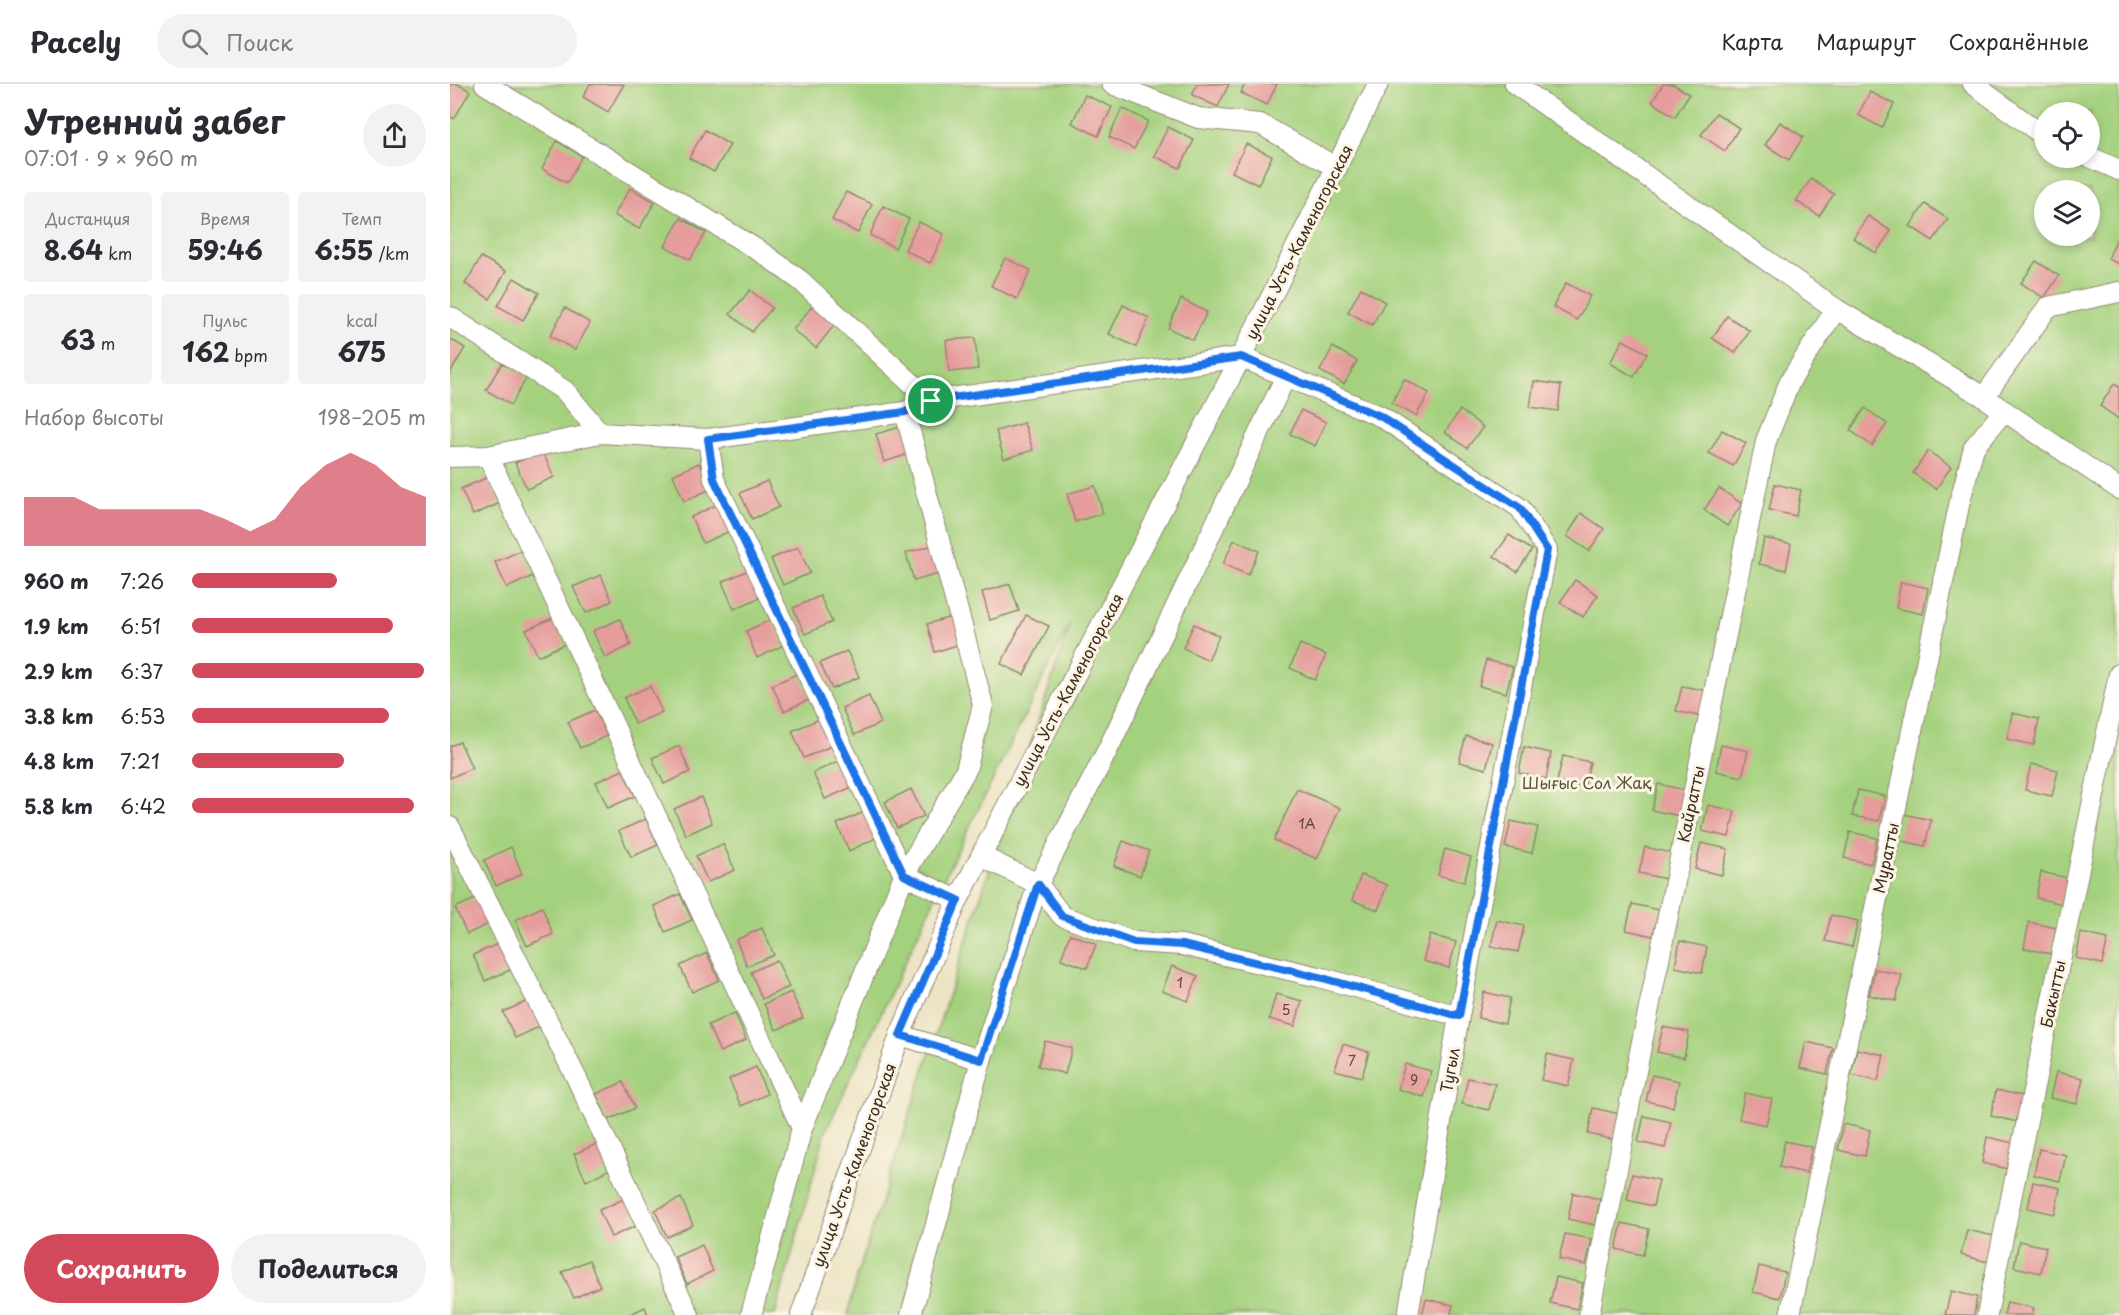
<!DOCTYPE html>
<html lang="ru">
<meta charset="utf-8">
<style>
body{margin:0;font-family:"Playpen Sans",sans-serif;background:#f2f2f3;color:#2b2b33;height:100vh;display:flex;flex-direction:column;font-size:22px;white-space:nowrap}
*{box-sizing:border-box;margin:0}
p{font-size:20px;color:#7c7c81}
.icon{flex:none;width:33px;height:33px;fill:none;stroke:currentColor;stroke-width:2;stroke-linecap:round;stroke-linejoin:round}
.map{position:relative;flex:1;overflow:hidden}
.drawer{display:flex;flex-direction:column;background:#fff;width:450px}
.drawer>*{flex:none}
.tools{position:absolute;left:1584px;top:18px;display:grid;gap:12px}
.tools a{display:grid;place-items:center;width:66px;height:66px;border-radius:50%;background:#fff;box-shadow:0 3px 9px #0003;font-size:30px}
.pin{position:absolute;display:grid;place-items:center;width:51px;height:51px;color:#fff;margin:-26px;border:3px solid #fff;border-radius:50%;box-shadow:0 2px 6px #0007}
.round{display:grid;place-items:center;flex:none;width:63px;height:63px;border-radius:32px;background:#f2f2f3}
.overview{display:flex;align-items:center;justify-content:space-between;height:102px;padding:0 24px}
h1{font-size:33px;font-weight:700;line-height:45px}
.stats{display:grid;grid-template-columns:repeat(3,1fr);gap:9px;height:102px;padding:6px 24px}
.stats div{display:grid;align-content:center;border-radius:6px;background:#f2f2f3;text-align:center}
.stats b{font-size:26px;font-weight:700}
.stats small{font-size:16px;font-weight:400}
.stats p{font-size:16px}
.chart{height:168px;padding:12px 24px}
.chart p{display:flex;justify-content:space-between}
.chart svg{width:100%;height:108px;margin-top:6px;fill:#d1495b;opacity:.7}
.primary-button{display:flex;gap:12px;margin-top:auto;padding:12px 24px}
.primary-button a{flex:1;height:69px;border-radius:36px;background:#d1495b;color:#fff;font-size:24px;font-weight:700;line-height:69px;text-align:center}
.primary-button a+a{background:#f2f2f3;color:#2b2b33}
ul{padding:0 24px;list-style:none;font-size:20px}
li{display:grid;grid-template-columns:96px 72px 1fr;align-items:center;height:45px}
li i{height:15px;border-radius:8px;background:#d1495b}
header{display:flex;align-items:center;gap:36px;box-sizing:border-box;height:84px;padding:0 30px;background:#fff;border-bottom:2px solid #e1e1e2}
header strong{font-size:28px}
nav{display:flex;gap:33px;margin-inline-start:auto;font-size:21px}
.search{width:420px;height:54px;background:#f2f2f3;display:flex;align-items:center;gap:15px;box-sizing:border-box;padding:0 21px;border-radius:33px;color:#7c7c81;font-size:22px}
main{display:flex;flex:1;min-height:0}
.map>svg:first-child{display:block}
</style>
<header>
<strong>Pacely</strong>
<div class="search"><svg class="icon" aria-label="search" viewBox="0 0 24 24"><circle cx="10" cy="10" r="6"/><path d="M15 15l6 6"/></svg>Поиск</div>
<nav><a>Карта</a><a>Маршрут</a><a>Сохранённые</a></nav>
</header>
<main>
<section class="drawer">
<div class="overview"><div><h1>Утренний забег</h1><p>07:01 · 9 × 960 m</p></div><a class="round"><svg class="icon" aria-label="share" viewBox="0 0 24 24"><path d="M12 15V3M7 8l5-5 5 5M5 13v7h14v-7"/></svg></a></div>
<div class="stats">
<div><p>Дистанция</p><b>8.64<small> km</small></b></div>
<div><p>Время</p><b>59:46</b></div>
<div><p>Темп</p><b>6:55<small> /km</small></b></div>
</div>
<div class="stats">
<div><b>63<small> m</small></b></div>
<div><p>Пульс</p><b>162<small> bpm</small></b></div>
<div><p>kcal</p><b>675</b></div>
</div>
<div class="chart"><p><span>Набор высоты</span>198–205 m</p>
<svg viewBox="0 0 160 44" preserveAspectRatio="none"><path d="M0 44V24L10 24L20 24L30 29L40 29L50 29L60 29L70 29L80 33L90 38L100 33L110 20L120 11L130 6L140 11L150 20L160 24V44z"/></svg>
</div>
<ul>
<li><b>960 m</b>7:26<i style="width:62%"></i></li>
<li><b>1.9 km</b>6:51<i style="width:86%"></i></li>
<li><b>2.9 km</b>6:37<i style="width:99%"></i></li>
<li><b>3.8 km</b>6:53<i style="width:84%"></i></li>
<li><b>4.8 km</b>7:21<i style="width:65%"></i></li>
<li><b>5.8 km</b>6:42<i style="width:95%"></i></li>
</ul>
<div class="primary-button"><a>Сохранить</a><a>Поделиться</a></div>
</section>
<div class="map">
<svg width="1669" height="1231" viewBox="0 0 1669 1231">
<rect width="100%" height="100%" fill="#fcf5e5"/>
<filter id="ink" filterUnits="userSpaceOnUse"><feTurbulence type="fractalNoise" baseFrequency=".0167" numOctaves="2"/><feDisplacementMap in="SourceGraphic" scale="12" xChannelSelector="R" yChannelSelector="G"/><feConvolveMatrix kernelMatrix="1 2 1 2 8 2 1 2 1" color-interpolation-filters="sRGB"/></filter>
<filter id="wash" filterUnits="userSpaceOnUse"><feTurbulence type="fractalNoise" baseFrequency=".008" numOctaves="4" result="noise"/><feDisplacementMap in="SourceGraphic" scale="24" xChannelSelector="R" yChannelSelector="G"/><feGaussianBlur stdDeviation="1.35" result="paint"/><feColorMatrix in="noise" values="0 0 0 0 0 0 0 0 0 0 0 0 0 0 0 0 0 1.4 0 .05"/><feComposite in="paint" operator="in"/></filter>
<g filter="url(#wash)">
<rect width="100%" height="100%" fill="#ece4c4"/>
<!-- green -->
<path fill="#a4d17e" stroke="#707e4e" stroke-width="1.5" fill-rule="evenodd" d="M0,0H1669V1231H398L407,1191L620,540L498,786L375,1049L325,1231H0ZM1594,28H1640V74H1594ZM1594,106H1640V152H1594Z"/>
<g id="blocks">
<!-- building -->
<g fill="#e59c9b">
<path d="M0,0H8L20,7L4,35L0,32Z"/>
<path d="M140,0H174L158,28L133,13Z"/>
<path d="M747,0H779L768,23L742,11Z"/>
<path d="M795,0H827L817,21L791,9Z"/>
<path d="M1213,0H1223L1239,10L1225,33L1202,18Z"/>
<path d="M1420,8L1444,20L1432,44L1408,31Z"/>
<path d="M635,11L662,23L648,52L622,39Z"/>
<path d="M672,24L698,37L684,65L659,53Z"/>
<path d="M1266,29L1289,44L1275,67L1251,51Z"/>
<path d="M1330,38L1353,53L1339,76L1315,61Z"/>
<path d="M718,43L744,56L730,84L704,72Z"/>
<path d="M255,46L280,61L264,88L239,74Z"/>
<path d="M107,57L132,72L117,99L92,85Z"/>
<path d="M796,60L822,72L808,101L782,88Z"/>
<path d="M1361,95L1384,110L1369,132L1346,117Z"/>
<path d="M180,104L205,118L189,145L164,131Z"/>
<path d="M396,108L422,120L408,149L382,136Z"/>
<path d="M1475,120L1498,135L1483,157L1460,142Z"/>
<path d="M433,122L459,135L445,164L420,151Z"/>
<path d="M1418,132L1441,147L1426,169L1403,154Z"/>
<path d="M231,134L256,149L240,176L215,162Z"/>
<path d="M469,138L494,150L480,179L455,166Z"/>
<path d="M1669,149V180L1658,175Z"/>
<path d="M31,173L56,187L40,215L15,200Z"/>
<path d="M555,174L581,186L567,215L541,202Z"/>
<path d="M1586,177L1609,192L1594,214L1571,199Z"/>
<path d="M64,194L89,209L73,236L48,222Z"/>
<path d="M1116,199L1140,212L1127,236L1103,223Z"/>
<path d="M911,204L935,218L922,241L898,228Z"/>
<path d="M300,206L322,224L302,248L280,230Z"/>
<path d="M731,215L757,228L743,256L718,244Z"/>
<path d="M363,221L386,239L366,264L343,246Z"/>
<path d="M673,221L699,234L686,263L659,250Z"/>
<path d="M115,224L140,239L125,266L100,252Z"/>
<path d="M1277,232L1300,247L1285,269L1262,254Z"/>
<path d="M525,254L528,285L499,288L496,256Z"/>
<path d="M0,255L15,264L0,289Z"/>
<path d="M1173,256L1197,269L1184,293L1160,279Z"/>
<path d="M883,263L907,277L894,300L870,287Z"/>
<path d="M52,279L77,293L61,321L36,306Z"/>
<path d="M954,295L979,309L966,332L942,319Z"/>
<path d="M1084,297L1111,301L1108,327L1080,323Z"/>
<path d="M1664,300L1669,303V335L1650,322Z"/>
<path d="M1415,324L1437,340L1422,362L1400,346Z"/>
<path d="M851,326L876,338L865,362L840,350Z"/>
<path d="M1010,326L1033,343L1017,364L995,348Z"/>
<path d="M574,339L583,366L554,375L546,347Z"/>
<path d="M454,342L462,369L434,378L426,350Z"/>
<path d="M1272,346L1296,359L1283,382L1259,369Z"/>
<path d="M92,367L104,393L77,405L65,379Z"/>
<path d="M1478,367L1501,383L1486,405L1463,389Z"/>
<path d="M249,379L261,405L234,417L223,391Z"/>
<path d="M38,393L50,419L23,431L11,405Z"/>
<path d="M317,397L329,423L302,435L290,409Z"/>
<path d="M1325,400L1351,406L1346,432L1319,426Z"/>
<path d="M645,402L653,429L625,438L617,410Z"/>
<path d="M1269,404L1292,420L1277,442L1254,426Z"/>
<path d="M268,420L280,447L253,459L241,433Z"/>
<path d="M1131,429L1154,445L1139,467L1117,452Z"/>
<path d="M1059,451L1082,466L1067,488L1044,472Z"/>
<path d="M1314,454L1341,460L1336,486L1309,480Z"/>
<path d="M784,456L809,467L798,491L773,480Z"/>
<path d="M484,461L492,489L464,497L456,469Z"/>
<path d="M348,463L360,489L333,501L321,475Z"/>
<path d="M72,466L83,492L57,504L45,478Z"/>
<path d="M299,486L311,513L284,525L272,498Z"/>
<path d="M151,491L162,517L136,529L123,503Z"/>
<path d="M1125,496L1148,511L1133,533L1110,518Z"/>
<path d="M1451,498L1478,504L1473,530L1446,524Z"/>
<path d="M560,500L569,527L540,536L532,508Z"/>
<path d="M370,512L382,538L355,550L343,524Z"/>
<path d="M576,531L599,542L574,591L551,580Z"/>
<path d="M505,532L513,559L485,568L477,540Z"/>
<path d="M103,534L115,560L88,572L76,546Z"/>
<path d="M170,535L181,561L155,574L143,547Z"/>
<path d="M322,535L334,561L307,574L296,547Z"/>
<path d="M744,540L769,552L758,576L733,564Z"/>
<path d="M850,560L876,571L865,596L840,584Z"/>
<path d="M397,567L409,593L382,605L370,579Z"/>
<path d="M1036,576L1063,583L1056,609L1029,602Z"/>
<path d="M349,589L361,615L334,627L322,601Z"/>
<path d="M200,602L212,628L185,640L174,614Z"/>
<path d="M1232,602L1259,607L1253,633L1226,627Z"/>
<path d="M419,612L431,639L404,651L392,624Z"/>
<path d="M145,626L157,652L130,664L118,638Z"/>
<path d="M1562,629L1589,635L1584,661L1557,655Z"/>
<path d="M369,635L381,662L354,674L342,647Z"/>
<path d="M1016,652L1042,659L1036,685L1009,678Z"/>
<path d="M10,658L22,684L0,694V662Z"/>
<path d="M1271,661L1298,667L1292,693L1266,687Z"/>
<path d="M229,662L240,688L214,700L202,674Z"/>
<path d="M1074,663L1101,669L1096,695L1069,689Z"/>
<path d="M1113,672L1140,678L1134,704L1107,698Z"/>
<path d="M390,676L402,703L375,715L363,689Z"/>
<path d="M1581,680L1608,686L1602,712L1575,706Z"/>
<path d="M173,686L185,712L158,724L146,698Z"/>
<path d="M1208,700L1235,706L1229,732L1202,726Z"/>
<path d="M461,705L474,732L447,744L435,718Z"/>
<path d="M847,705L890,724L867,775L824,756Z"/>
<path d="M1408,706L1435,712L1429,737L1402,732Z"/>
<path d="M251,713L262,739L236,751L224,725Z"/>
<path d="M1258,721L1285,727L1279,753L1252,747Z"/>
<path d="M414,728L426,754L399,767L387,740Z"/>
<path d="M1454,730L1481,736L1475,762L1448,756Z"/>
<path d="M196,735L208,761L181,773L169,747Z"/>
<path d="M1061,737L1088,743L1082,769L1055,763Z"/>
<path d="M1400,748L1427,754L1421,780L1394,774Z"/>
<path d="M673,757L699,767L690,792L664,782Z"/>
<path d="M1251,759L1278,765L1272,791L1245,785Z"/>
<path d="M273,760L285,786L258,798L246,772Z"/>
<path d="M61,763L72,790L46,802L34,776Z"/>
<path d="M1195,763L1222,769L1216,795L1189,789Z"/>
<path d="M995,765L1021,773L1014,798L988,791Z"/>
<path d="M1591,788L1618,794L1613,820L1586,814Z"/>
<path d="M911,791L937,801L928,826L902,816Z"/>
<path d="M230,810L242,836L215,848L204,822Z"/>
<path d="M32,812L43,838L17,850L5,824Z"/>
<path d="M1182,820L1209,826L1203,852L1176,846Z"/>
<path d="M92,823L103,850L77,862L65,836Z"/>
<path d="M1381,831L1408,837L1402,863L1375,857Z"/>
<path d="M1047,836L1074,842L1068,868L1041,862Z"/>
<path d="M1579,838L1606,844L1601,870L1574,864Z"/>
<path d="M312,844L324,871L297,882L286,856Z"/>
<path d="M1631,849L1658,855L1652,880L1626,874Z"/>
<path d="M620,850L646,860L637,884L611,875Z"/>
<path d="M980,851L1006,858L999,884L973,877Z"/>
<path d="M1230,857L1257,863L1252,889L1225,883Z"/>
<path d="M50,859L62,885L35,897L23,871Z"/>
<path d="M257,869L269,896L242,908L230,882Z"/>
<path d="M327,876L339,903L312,915L301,888Z"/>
<path d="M722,882L748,892L738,917L712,907Z"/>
<path d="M1425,885L1452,891L1446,917L1419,911Z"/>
<path d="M341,908L353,934L326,946L314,920Z"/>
<path d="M1034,908L1060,914L1055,940L1028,934Z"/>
<path d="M826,910L852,917L845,942L819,935Z"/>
<path d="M80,916L91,942L65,954L53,928Z"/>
<path d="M285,929L296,956L270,968L258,941Z"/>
<path d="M1213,943L1239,948L1234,974L1207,968Z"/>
<path d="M595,957L622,964L615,990L588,982Z"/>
<path d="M1356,958L1383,964L1377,990L1350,984Z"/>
<path d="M893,960L919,968L912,993L885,986Z"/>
<path d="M1407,965L1434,971L1428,997L1401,991Z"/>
<path d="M1097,970L1124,976L1118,1002L1091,996Z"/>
<path d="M955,980L981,987L974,1013L948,1005Z"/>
<path d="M306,983L317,1010L291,1022L279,995Z"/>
<path d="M1606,988L1633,994L1627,1020L1600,1014Z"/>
<path d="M1202,991L1229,997L1223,1023L1196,1017Z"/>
<path d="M1018,994L1045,1000L1039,1026L1012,1020Z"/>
<path d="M173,998L185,1024L158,1036L146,1010Z"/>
<path d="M1546,1006L1573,1012L1568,1038L1541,1032Z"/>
<path d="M1295,1009L1322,1015L1316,1041L1289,1035Z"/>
<path d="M1143,1024L1170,1030L1165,1056L1138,1050Z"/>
<path d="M1194,1032L1221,1038L1215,1064L1188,1058Z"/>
<path d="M1393,1040L1420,1046L1415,1072L1388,1066Z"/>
<path d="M1537,1053L1564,1059L1558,1085L1532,1079Z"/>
<path d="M1335,1057L1362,1063L1356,1089L1329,1083Z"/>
<path d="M151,1058L162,1084L136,1097L124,1070Z"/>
<path d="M1589,1065L1616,1071L1610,1097L1584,1091Z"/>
<path d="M1182,1090L1209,1096L1203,1122L1177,1116Z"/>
<path d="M1583,1098L1610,1104L1605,1130L1578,1124Z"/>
<path d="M1123,1109L1150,1115L1145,1141L1118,1135Z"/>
<path d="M176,1114L188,1141L161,1153L149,1126Z"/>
<path d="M231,1114L243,1141L217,1153L205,1126Z"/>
<path d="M1172,1139L1199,1145L1193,1171L1166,1165Z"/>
<path d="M1517,1146L1544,1152L1538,1178L1511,1171Z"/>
<path d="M1115,1150L1142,1155L1136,1181L1109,1175Z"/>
<path d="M1569,1157L1596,1163L1591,1189L1564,1183Z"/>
<path d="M252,1161L263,1187L237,1200L225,1173Z"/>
<path d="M139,1176L150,1202L124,1214L112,1188Z"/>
<path d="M1309,1182L1335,1188L1330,1214L1303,1208Z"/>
<path d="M1106,1193L1133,1199L1127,1225L1100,1219Z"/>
<path d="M1501,1207L1527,1213L1524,1231H1495Z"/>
<path d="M976,1215L1003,1221L1001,1231H972Z"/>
<path d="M1557,1218L1584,1224L1582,1231H1554Z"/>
<path d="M195,1223L198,1231H178Z"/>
</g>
</g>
</g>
<g filter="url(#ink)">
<use href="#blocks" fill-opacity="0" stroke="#948771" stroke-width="1.5"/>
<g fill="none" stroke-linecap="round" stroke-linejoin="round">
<!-- minor casing -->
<g stroke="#948771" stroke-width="22">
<g id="minor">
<path d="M35,0L314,170L351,197L481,317"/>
<path d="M662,0L748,34L810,40L887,84"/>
<path d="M1065,0L1386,225L1534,313L1669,405"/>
<path d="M1523,0L1594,52"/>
<path d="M1640,73L1669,86"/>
<path d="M0,233L115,307L150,349"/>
<path d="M1534,313L1598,223L1669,208"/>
<path d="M258,355L264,395L454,791L508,816"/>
<path d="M38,372L352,1044"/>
<path d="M0,373L38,372L150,349L258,355L455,328L481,317L791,273L930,332L1070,424L1097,466L1009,932L958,1231"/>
<path d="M0,743L126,993L239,1231"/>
<path d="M531,772L588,800L612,832L684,858L732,861L869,893L1009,932"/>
<path d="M450,951L531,976"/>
<path d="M301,1231L352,1044L454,791L516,686L533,621L455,328"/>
<path d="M351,1231L450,951L508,816L791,273L928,0"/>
<path d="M461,1231L531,976L588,800L658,665L836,292"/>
<path d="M1139,1231L1186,987L1316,357L1340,297L1386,225"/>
<path d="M1340,1231L1510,417L1524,363L1554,327"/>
<path d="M1537,1231L1669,590"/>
</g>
</g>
<!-- minor -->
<use href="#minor" stroke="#fff" stroke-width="20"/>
</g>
</g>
<g fill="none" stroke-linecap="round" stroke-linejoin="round" filter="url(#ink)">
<!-- route casing -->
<g stroke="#fff" stroke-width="12">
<path id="route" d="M791,273L930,332L1070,424L1097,466L1009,932L869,893L732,861L684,858L612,832L588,800L531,976L450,951L508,816L454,791L264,395L258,355L455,328L481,317Z"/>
</g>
<!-- route -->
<use href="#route" stroke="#1a73e8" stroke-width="8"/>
</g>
<g text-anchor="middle" stroke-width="6" stroke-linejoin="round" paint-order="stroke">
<!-- number labels -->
<g font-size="14" fill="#66463d">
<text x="857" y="745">1А</text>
<text x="730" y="904">1</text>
<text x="836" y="931">5</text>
<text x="902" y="982">7</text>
<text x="964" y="1001">9</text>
</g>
<!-- street labels -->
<g font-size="16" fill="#3b2a1e" stroke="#fcf5e5">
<text transform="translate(849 158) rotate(-63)" y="6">улица Усть-Каменогорская</text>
<text transform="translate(618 606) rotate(-62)" y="6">улица Усть-Каменогорская</text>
<text transform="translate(1241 720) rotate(-78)" y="6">Кайратты</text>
<text transform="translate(1436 774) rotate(-78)" y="6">Муратты</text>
<text transform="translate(1603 910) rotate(-78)" y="6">Бакытты</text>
<text transform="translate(1000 986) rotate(-80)" y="6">Тугыл</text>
<text transform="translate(404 1081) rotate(-70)" y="6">улица Усть-Каменогорская</text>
</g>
<!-- park labels -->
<g font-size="16" fill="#555436" stroke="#fcf5e5">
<text x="1137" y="705">Шығыс Сол Жақ</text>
</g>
</g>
</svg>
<div class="tools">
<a><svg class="icon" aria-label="locate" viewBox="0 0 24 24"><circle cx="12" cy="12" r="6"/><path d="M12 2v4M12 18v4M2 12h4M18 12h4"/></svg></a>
<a><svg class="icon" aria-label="layers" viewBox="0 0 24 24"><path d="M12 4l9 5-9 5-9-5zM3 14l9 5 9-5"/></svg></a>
</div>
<div class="pin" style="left:481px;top:317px;background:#1e9e55"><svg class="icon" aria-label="arrive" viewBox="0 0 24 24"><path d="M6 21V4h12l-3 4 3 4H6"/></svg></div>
</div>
</main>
